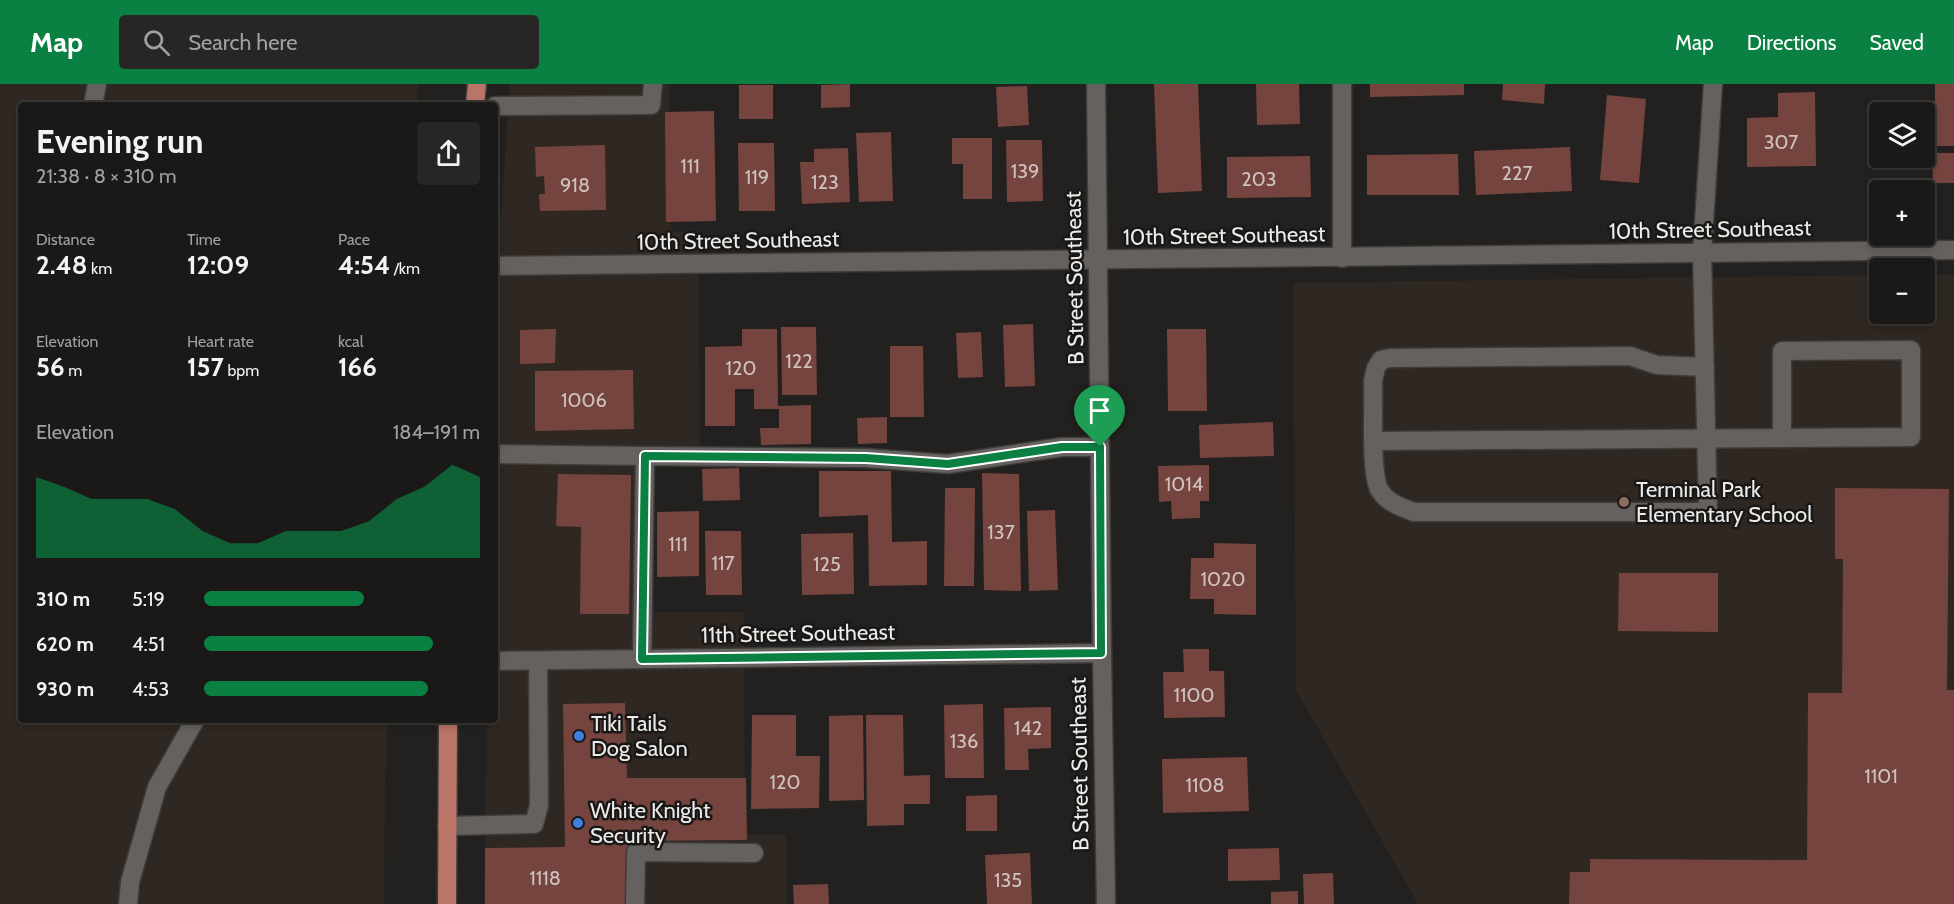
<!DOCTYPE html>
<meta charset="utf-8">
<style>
body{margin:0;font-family:Cabin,sans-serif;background:#272624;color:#f1f3f6;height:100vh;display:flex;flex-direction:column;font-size:22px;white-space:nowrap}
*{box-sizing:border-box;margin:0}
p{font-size:20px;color:#9fa0a1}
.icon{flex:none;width:33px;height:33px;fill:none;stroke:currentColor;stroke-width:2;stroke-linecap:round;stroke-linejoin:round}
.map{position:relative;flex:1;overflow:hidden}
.side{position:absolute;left:18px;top:18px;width:480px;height:621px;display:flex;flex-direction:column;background:#1a1917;border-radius:6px;box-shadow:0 3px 9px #0003,0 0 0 2px #383836}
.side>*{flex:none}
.tools{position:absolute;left:1869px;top:18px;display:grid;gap:12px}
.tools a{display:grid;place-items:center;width:66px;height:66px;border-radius:6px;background:#1a1917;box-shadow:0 3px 9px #0003,0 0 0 2px #383836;font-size:30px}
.pin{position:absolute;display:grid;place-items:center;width:51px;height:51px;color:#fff;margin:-62px -26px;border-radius:50% 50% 50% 0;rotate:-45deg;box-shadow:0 0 6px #0007}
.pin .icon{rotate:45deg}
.round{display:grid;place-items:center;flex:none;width:63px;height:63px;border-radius:6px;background:#272624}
.headline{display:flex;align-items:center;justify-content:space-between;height:102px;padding:0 18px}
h1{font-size:33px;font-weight:700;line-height:45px}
.stats{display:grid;grid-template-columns:repeat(3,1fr);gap:9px;height:102px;padding:6px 18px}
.stats div{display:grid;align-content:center}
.stats b{font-size:26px;font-weight:700}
.stats small{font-size:16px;font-weight:400}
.stats p{font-size:16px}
.chart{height:168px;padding:12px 18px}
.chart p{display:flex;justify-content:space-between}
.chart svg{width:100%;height:108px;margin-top:6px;fill:#0b8043;opacity:.7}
ul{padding:0 18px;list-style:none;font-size:20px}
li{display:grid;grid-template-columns:96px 72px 1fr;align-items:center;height:45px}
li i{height:15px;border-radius:8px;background:#0b8043}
header{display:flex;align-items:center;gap:36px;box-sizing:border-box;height:84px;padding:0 30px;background:#0b8043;color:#fff}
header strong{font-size:28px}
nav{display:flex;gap:33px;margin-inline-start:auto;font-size:21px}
.search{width:420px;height:54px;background:#272624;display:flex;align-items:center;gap:15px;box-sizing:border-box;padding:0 21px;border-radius:6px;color:#9fa0a1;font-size:22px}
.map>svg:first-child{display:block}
</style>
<header>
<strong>Map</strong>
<div class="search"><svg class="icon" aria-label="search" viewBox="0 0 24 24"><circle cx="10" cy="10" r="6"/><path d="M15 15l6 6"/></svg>Search here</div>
<nav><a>Map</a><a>Directions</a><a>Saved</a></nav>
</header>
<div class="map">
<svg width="1954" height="820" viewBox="0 0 1954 820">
<rect width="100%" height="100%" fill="#23211f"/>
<!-- built -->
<g fill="#2f2721">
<path d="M0,0H418L417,21H21V636H388L385,701L384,820H0Z"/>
<path d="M510,0H669L671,148H699L700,379L653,380L654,528H744L745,750H786V820H484L487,636H495V218Z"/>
<path d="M1879,191L1880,230H1924L1925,191H1954V820H1418L1296,606L1293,199Z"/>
</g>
<!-- building -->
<g fill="#75443e">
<path d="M850,0V23L821,24V1Z"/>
<path d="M1154,0H1198L1202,107L1158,109Z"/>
<path d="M1256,0H1299L1300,40L1257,41Z"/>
<path d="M1370,0H1464V11L1370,13Z"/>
<path d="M1503,0H1545L1544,20L1502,16Z"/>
<path d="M1935,0H1954V62H1924V28H1912V17H1935Z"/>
<rect x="739" y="1" width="34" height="34"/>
<path d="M1027,2L1029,41L998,43L996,3Z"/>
<path d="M1815,8L1816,82L1747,83V34L1778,33V9Z"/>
<path d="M1607,11L1646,15L1639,99L1600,96Z"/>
<path d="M714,27L716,137L666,138L665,28Z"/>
<path d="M891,48L893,117L859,118L856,49Z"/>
<path d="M952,54H992V115H963V80H952Z"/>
<path d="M1006,56H1042L1043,117L1007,118Z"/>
<path d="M738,59H774L775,127H739Z"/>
<path d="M605,61L606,126L540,127L539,110H545L544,92L536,93L535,63Z"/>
<path d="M1570,63L1572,107L1476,111L1474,67Z"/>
<path d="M848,64L850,118L802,120L800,78H814V65Z"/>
<path d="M1932,69H1954V99H1933Z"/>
<path d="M1458,70L1459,111H1367V71Z"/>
<path d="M1310,72L1311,113L1227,114V73Z"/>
<path d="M1033,240L1035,302L1005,303L1003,241Z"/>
<path d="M781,243H816L817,311H782Z"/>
<path d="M556,245L555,279L520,280V246Z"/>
<path d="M742,245H777L778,322L811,321V360L761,361L760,344H779V325H754V305H735V342H705V263L742,262Z"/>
<path d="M1167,245H1206L1207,327H1168Z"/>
<path d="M981,248L983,293L958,294L956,249Z"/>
<path d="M890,262H923L924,333H890Z"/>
<path d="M633,286L634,345L535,347V287Z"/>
<path d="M887,333V359L858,360L857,334Z"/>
<path d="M1273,338L1274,372L1200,374L1199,341Z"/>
<path d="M1209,381V417H1200V434L1172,435L1171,417L1159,418L1158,382Z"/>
<path d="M739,384L740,416L703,417L702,385Z"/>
<path d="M819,387H891L892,458L927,457V501L869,502L868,431L819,433Z"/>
<path d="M982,389L1019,390L1021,507L984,506Z"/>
<path d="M558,390L631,391L629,530H580L581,443L556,442Z"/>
<path d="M945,404H975L974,502H944Z"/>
<path d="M1835,404L1949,405L1947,606H1954V820H1569L1570,788H1590V775L1807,776L1808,609H1842L1843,475H1835Z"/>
<path d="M1055,426L1058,506L1029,507L1027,427Z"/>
<path d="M699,427V492L657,493V428Z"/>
<path d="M705,447H741L742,511H706Z"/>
<path d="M853,449L854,510L802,511L801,450Z"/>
<path d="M1214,459L1256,460V531L1214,530V515H1190L1191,474H1214Z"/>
<path d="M1619,489H1718V548L1618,547Z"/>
<path d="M1183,565H1209V587H1224L1225,633L1164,634L1163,588H1184Z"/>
<path d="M625,619L627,694H746L747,756L629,757L630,820H485V764L565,763L563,620Z"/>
<path d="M983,620L984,694H945L944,621Z"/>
<path d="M1051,623V664L1028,665L1029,686H1005L1004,624Z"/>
<path d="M752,631H796V672H820L819,724L751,725Z"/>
<path d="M863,631L864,716L829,717V632Z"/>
<path d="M866,631H903L904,692L930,691V720H904V741L867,742Z"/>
<path d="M1247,673L1249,727L1163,729L1162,675Z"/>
<path d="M997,711V747H966V712Z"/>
<path d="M1279,764L1280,796L1228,797V765Z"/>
<path d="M1030,769L1032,820H987L985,771Z"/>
<path d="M1333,789L1334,820H1304L1303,790Z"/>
<path d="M828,800L829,820H794L793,801Z"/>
<path d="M1298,807V820H1271V808Z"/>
</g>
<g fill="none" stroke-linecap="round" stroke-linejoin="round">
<!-- minor casing -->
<g stroke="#3e3c3a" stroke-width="21">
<g id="minor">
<path d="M1096,0L1102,569L1106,820"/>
<path d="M1342,0V174"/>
<path d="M93,21L97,0"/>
<path d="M495,22L651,21L653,0"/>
<path d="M495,182L1954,166"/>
<path d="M1705,283L1657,281L1630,272L1390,274L1381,276L1376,284L1373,297C1374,321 1370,386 1379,405C1386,418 1400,423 1414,428H1708L1702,169L1713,0"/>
<path d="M1374,357L1911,353V266L1782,267V353"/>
<path d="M495,370L645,372L642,575"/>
<path d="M645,372L866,374L948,380L1062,363H1100"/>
<path d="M495,577L1102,569"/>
<path d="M447,742L534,740L539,721L538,577"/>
<path d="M128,820L130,798L157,703L195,636"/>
<path d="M635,820L636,768L754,769"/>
</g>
</g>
<!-- major casing -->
<g stroke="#3e3c3a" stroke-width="21">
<g id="major">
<path d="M475,21L477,0"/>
<path d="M447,820L448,636"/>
</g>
</g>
<!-- minor -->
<use href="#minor" stroke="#64615f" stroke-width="18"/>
<!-- major -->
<use href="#major" stroke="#b97568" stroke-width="18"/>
</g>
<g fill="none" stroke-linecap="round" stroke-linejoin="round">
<!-- route casing -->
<g stroke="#fff" stroke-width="12">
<path id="route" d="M1062,363H1100L1101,569L642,575L645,372L866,374L948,380Z"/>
</g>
<!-- route -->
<use href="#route" stroke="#0b8043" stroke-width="8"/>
</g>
<!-- markers -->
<circle fill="#8d6e63" stroke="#1a1816" stroke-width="2" cx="1624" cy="418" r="6"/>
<g fill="#3f7fe0" stroke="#1a1816" stroke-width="2">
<circle cx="579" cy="652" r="6"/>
<circle cx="578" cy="739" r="6"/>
</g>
<g text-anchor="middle" stroke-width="5" stroke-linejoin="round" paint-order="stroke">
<!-- number labels -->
<g font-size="20" fill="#cec1be">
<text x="1781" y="65">307</text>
<text x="690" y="89">111</text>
<text x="1025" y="94">139</text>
<text x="1517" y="96">227</text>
<text x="757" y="100">119</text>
<text x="1259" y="102">203</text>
<text x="825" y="105">123</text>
<text x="575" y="108">918</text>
<text x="799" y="284">122</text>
<text x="741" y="291">120</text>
<text x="584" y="323">1006</text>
<text x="1184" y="407">1014</text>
<text x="1001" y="455">137</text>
<text x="678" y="467">111</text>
<text x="723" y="486">117</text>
<text x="827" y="487">125</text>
<text x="1223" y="502">1020</text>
<text x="1194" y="618">1100</text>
<text x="1028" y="651">142</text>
<text x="964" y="664">136</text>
<text x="1881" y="699">1101</text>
<text x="785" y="705">120</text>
<text x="1205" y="708">1108</text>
<text x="545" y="801">1118</text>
<text x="1008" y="803">135</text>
</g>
<!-- street labels -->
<g font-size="22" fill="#ecebe9" stroke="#1a1816">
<text transform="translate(1710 145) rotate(-1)" y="8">10th Street Southeast</text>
<text transform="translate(1224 151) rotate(-1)" y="8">10th Street Southeast</text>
<text transform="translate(738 156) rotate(-1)" y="8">10th Street Southeast</text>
<text transform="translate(1074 194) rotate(-91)" y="8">B Street Southeast</text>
<text transform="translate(798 549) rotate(-1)" y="8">11th Street Southeast</text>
<text transform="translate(1079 680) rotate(-91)" y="8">B Street Southeast</text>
</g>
<!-- poi labels -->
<g font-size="22" fill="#ecebe9" stroke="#1a1816" text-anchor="start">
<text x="1636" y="413">Terminal Park<tspan x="1636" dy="25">Elementary School</tspan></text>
<text x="591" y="647">Tiki Tails<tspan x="591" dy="25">Dog Salon</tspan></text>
<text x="590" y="734">White Knight<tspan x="590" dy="25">Security</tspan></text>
</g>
</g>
</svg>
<div class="tools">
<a><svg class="icon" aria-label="layers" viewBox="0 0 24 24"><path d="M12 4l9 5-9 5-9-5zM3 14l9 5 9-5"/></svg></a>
<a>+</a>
<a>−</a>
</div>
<div class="pin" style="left:1100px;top:363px;background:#1e9e55"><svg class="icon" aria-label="arrive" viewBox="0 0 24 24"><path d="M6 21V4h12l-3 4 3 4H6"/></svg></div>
<section class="side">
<div class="headline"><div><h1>Evening run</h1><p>21:38 · 8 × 310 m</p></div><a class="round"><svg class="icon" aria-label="share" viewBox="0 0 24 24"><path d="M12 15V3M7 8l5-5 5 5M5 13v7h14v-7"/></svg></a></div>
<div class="stats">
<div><p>Distance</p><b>2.48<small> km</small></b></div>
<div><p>Time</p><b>12:09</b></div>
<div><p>Pace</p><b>4:54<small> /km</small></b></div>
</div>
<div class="stats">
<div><p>Elevation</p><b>56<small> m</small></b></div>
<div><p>Heart rate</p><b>157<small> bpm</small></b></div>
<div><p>kcal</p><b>166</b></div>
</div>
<div class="chart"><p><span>Elevation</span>184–191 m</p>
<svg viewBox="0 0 160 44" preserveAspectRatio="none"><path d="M0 44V11L10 15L20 20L30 20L40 20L50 24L60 33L70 38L80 38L90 33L100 33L110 33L120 29L130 20L140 15L150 6L160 11V44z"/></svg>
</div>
<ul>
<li><b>310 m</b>5:19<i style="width:58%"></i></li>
<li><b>620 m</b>4:51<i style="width:83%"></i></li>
<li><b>930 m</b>4:53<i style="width:81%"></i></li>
</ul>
</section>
</div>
